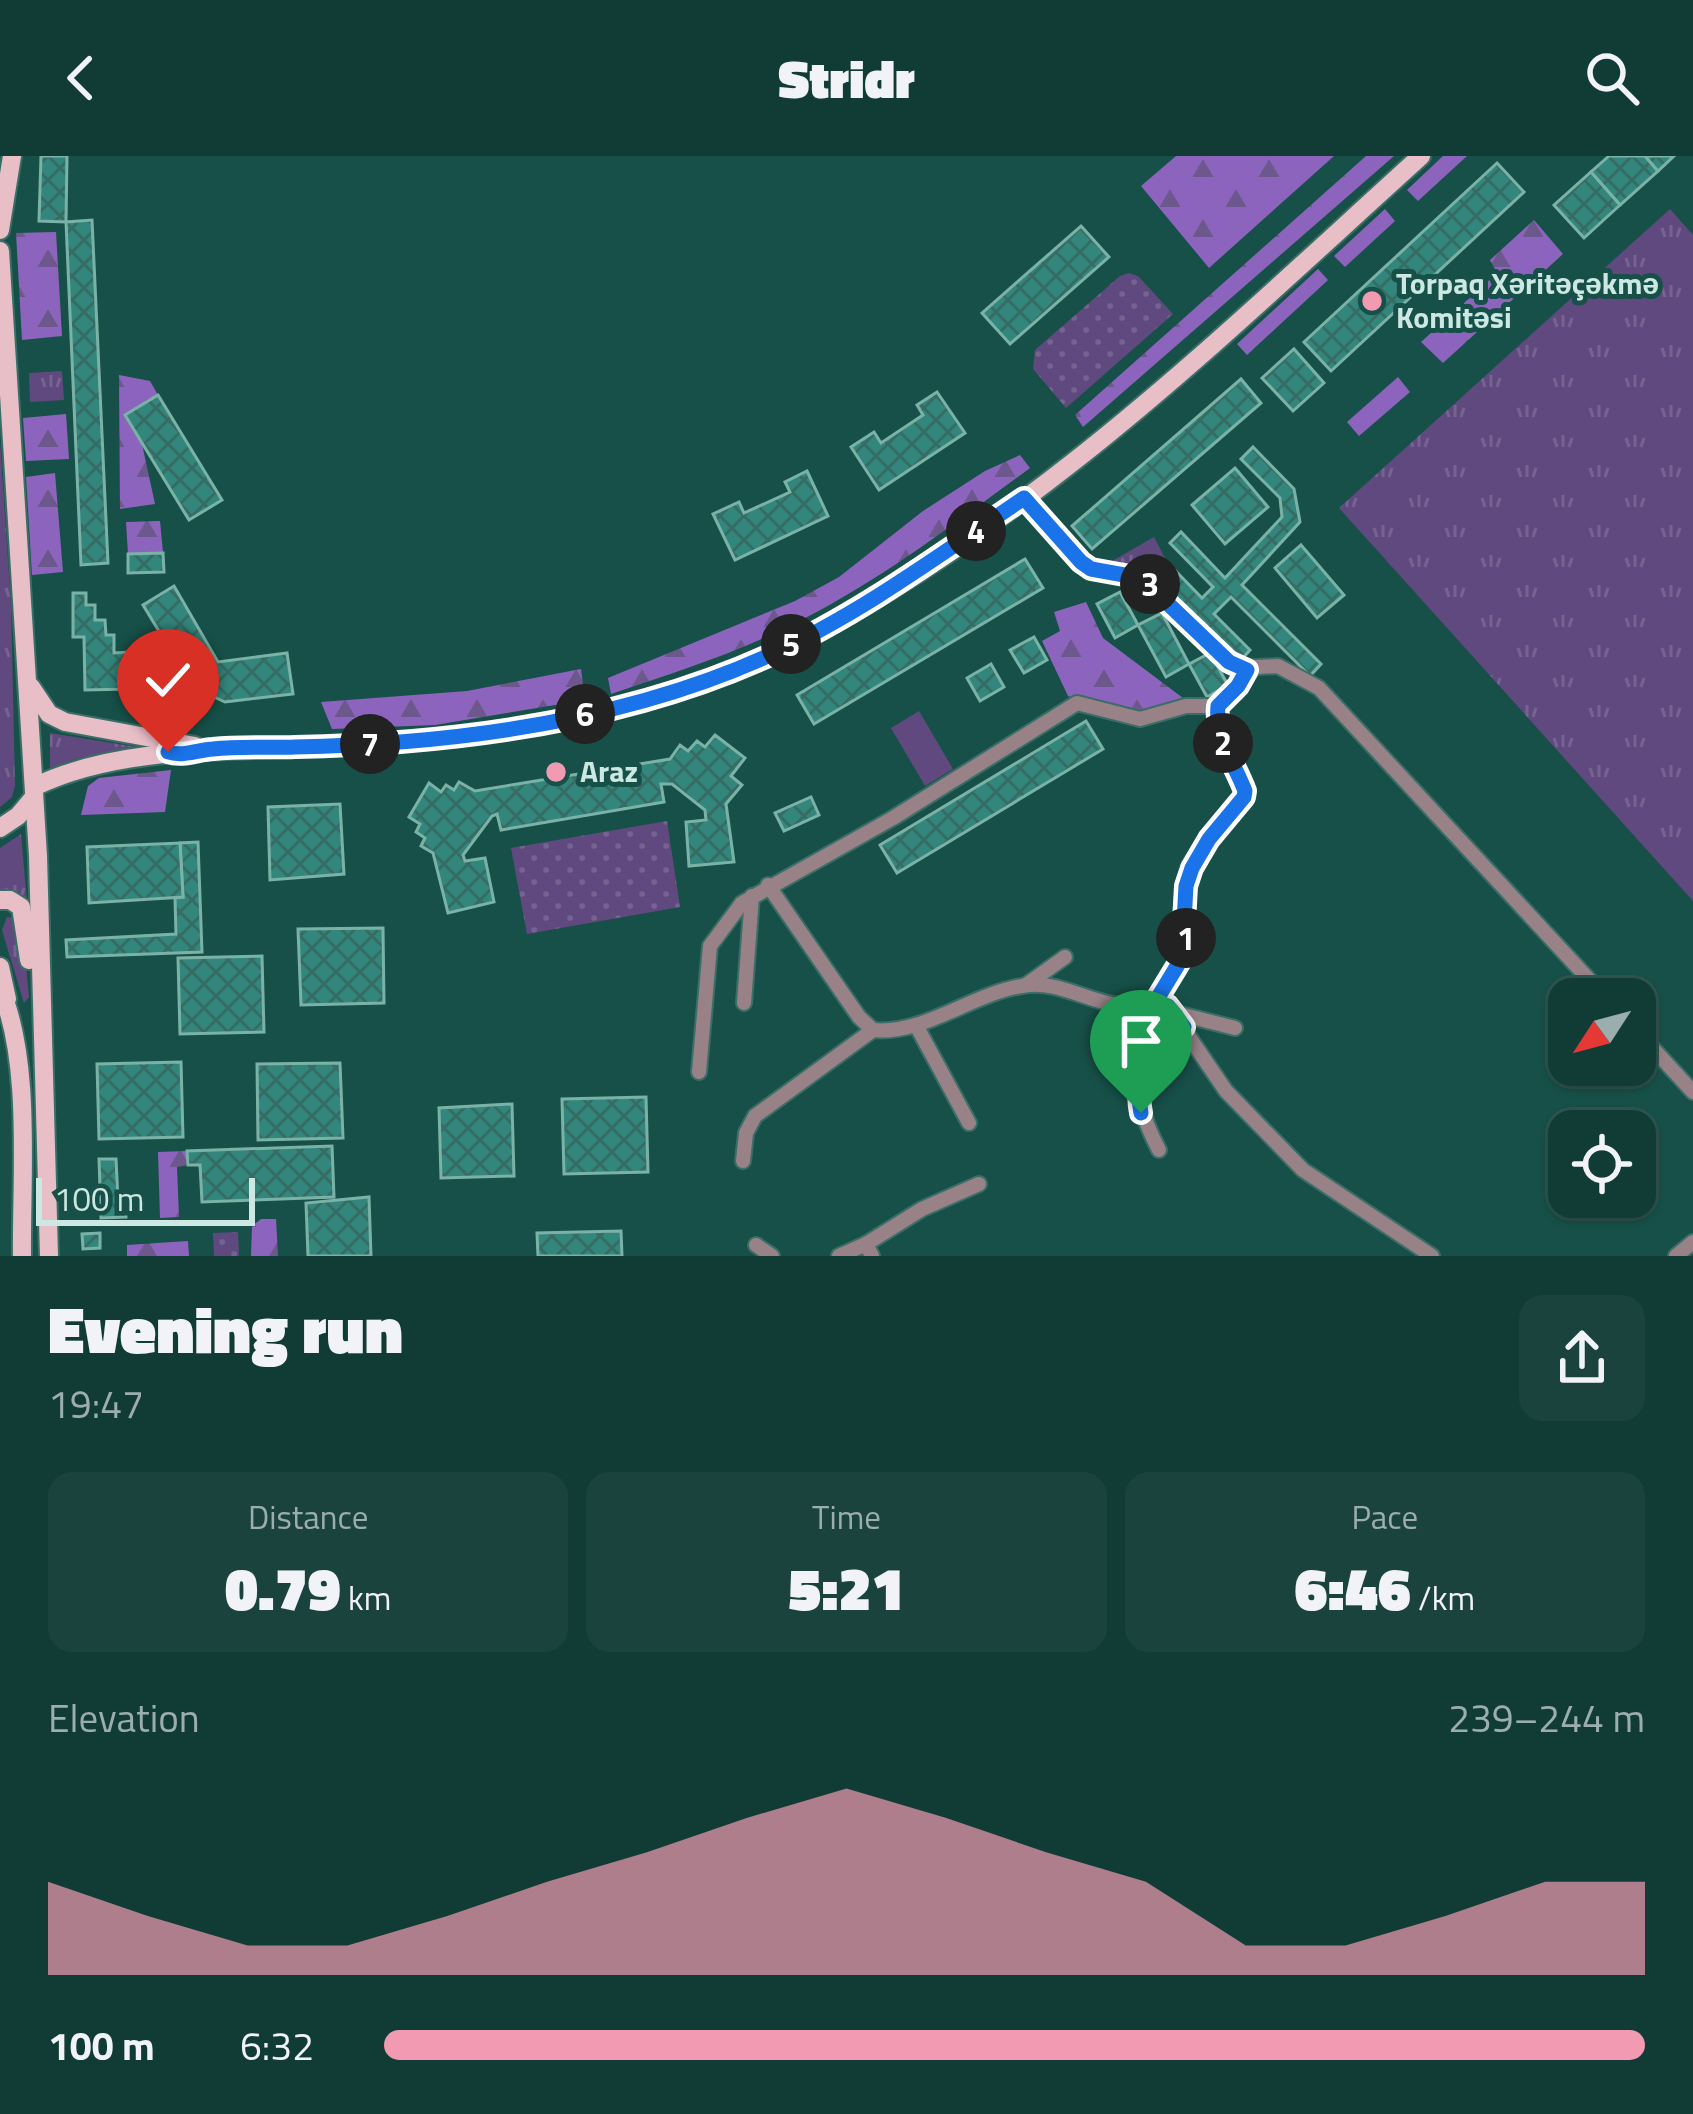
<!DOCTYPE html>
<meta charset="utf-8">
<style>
body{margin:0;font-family:"Titillium Web",sans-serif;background:#1a433e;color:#f1f3f6;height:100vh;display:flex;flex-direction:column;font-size:45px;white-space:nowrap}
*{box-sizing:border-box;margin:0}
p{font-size:39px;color:#9cadad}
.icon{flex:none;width:66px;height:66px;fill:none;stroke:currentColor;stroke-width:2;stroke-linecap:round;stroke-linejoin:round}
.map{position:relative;height:1100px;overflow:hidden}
.drawer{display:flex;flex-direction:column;background:#113c36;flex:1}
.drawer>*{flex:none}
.needle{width:78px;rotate:234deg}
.buttons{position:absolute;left:1548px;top:822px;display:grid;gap:24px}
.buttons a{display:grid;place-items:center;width:108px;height:108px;border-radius:24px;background:#113c36;box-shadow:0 3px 9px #0004,0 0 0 3px #305651;font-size:60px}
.scale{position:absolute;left:36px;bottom:30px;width:219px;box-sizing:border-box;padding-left:12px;border:6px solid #cde8e3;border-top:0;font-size:33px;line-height:42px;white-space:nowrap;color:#cde8e3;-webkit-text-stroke:9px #175048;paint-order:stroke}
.pin{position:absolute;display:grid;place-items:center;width:102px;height:102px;color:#fff;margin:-123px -51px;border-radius:50% 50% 50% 0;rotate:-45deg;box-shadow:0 0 12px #0007}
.pin .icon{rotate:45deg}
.km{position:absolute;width:60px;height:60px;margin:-30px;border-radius:50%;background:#222;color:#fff;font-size:33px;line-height:60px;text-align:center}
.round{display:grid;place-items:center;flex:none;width:126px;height:126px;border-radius:24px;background:#1a433e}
.headline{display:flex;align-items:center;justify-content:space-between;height:204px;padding:0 48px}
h1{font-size:66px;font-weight:800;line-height:90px}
.figures{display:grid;grid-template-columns:repeat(3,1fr);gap:18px;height:204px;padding:12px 48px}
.figures div{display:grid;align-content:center;border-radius:24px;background:#1a433e;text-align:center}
.figures b{font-size:60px;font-weight:800}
.figures small{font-size:33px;font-weight:400}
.figures p{font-size:33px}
.chart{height:336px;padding:24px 48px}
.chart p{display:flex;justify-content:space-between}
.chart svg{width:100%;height:216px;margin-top:12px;fill:#f19ab1;opacity:.7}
ul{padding:0 48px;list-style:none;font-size:39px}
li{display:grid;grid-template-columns:192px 144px 1fr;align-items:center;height:90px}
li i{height:30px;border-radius:15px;background:#f19ab1}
header{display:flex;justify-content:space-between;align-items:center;height:156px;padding:0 48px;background:#113c36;font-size:54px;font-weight:800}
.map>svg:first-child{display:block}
</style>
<header><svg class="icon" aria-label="back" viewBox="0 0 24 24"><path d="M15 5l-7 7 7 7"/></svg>Stridr<svg class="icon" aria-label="search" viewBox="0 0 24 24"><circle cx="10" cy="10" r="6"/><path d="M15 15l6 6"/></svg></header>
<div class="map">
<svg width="1693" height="1100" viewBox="0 0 1693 1100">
<defs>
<pattern id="grass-tufts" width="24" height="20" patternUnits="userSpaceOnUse" patternTransform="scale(3)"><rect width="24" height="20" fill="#60497f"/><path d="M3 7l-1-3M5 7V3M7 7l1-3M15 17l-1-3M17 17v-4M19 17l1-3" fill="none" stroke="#766391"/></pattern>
<pattern id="forest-firs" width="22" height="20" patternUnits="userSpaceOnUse" patternTransform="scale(3)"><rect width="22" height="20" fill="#8c64bd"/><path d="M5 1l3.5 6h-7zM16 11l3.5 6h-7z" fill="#6d588d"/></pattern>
<pattern id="park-dots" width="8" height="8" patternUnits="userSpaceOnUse" patternTransform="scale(3)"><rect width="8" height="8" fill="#60497f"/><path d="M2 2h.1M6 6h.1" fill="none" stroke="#766391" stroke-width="1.8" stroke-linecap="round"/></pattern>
<pattern id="building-cross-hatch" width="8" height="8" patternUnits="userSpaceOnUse" patternTransform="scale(3)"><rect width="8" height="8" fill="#32867b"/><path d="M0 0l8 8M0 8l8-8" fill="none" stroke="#376c65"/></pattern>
</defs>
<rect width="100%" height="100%" fill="#175048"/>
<!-- grass -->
<g fill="url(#grass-tufts)">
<path d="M1670,53L1693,79V745L1339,352Z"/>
<path d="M62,215L64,244L30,246L29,217Z"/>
<path d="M0,285L11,449L15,630L12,641L0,651Z"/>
<path d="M1154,381L1167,406L1158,414L1107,408Z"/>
<path d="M50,577L143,592L79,602L50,612Z"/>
<path d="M21,678L27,746L19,736L0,734V692Z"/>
<path d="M7,761L16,762L23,779L29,841L24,847L2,774Z"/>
</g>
<!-- forest -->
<g fill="url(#forest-firs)">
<path d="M1176,0H1334L1209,112L1141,30Z"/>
<path d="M1366,0H1394L1083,271L1075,259Z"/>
<path d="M1443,0H1467L1418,45L1407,34Z"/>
<path d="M1385,53L1395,65L1345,111L1334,100Z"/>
<path d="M1534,64L1563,98L1443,207L1421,186L1497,117L1490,104Z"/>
<path d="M56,76L62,180L22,184L16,77Z"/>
<path d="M1318,113L1328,124L1247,199L1237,188Z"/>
<path d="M119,219L150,225L158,239L125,259L142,288L155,348L120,353Z"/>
<path d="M1398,221L1410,236L1359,280L1347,266Z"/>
<path d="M66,258L69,303L26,305L23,262Z"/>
<path d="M1020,299L1030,312C951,370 872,431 783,473C728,500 669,518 611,538L608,522L795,445L839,421L923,355L985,315Z"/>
<path d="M55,317L63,416L32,419L26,321Z"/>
<path d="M160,365L163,397L128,398L126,366Z"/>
<path d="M1086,446L1103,482L1191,548L1135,566L1068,540L1042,485L1060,475L1054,456Z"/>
<path d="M581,513L585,544L435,569L332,573L321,546L467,535Z"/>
<path d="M171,614L165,656L81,659L88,630L99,622Z"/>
<path d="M187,995L188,1009L177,1011L179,1061L160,1062L158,996Z"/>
<path d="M261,1063H276L278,1100H251L252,1070Z"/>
<path d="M188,1085L189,1100H127V1089Z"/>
</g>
<!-- park -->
<g fill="url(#park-dots)">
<path d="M1129,117L1138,120L1173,158L1066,252L1033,213L1035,194L1120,120Z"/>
<path d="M667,665L680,751L527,778L511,692Z"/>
<path d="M238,1076L239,1100H214L213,1077Z"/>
</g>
<!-- pitch -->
<path fill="#60497f" d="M919,555L953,613L925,630L891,572Z"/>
<!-- building -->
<g fill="url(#building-cross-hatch)" stroke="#7bb2a8" stroke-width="3">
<path d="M41,0H67L66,66L39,65Z"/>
<path d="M1609,0H1645L1658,15L1620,49L1591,16Z"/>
<path d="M1645,0H1674L1658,15Z"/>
<path d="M1497,7L1524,36L1331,215L1304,186Z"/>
<path d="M1591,16L1620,49L1584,82L1554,49Z"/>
<path d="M92,64L108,407L81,409L66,66Z"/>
<path d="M1081,70L1109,101L1010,188L982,157Z"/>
<path d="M1294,193L1324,227L1293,255L1262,222Z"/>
<path d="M1241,223L1261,247L1092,393L1072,370Z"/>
<path d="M937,236L965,277L879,334L851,291L874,276L881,287L923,259L917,249Z"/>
<path d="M158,239L222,344L189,364L125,259Z"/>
<path d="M1253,291L1294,333L1300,366L1242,429L1321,508L1310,520L1231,441L1214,458L1250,494L1240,505L1153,419L1167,406L1202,442L1213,431L1170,387L1181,376L1225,422L1282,361L1280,342L1241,303Z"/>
<path d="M1235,312L1268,351L1225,388L1192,349Z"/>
<path d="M807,315L828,360L735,404L713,358L739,346L744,357L790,336L785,326Z"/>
<path d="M1301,389L1344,439L1317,462L1275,412Z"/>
<path d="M163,397L164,416L128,417V398Z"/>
<path d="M1025,403L1043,432L814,568L797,539Z"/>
<path d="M174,430L218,506L287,497L293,538L225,546L193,531L143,449Z"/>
<path d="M1120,436L1138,469L1115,482L1097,448Z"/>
<path d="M73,437H86V449H95V464H105L106,479H114V497L129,496L130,533L85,534L84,481H73Z"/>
<path d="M1162,457L1189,508L1166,521L1138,469Z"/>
<path d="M1034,481L1047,504L1024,517L1010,494Z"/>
<path d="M1210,497L1228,529L1207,541L1189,508Z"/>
<path d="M991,508L1004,531L980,545L967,522Z"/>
<path d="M1086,565L1103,593L897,717L880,689Z"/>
<path d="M715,579L745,602L731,620L742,629L726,648L734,706L689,710L686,666L706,664L705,654L672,628H661L664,646L501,674L497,658L492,660L463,699L465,705L485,702L494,746L448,757L433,697L421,690L425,682L416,676L420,668L409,661L429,627L441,636L446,629L454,634L459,626L475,635L670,603L680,589L688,595L697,585L705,591Z"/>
<path d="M811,641L819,659L784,675L775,657Z"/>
<path d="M340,648L344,718L270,724L268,651Z"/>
<path d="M198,686L202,796L67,801L66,784L176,778L175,742L183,741L180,687Z"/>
<path d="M180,687L183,741L89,747L87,691Z"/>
<path d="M383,772L384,847L301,849L298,773Z"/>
<path d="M262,800L264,876L180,878L178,802Z"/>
<path d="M181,906L183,981L99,983L97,908Z"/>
<path d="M340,907L343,982L258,984L257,908Z"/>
<path d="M646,941L648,1016L564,1018L562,943Z"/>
<path d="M512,948L514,1020L441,1022L439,952Z"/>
<path d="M332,990L334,1041L202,1046L200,1009H188L187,995Z"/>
<path d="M99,1003H116L118,1043H126V1061L101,1062Z"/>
<path d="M369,1041L371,1100H308L306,1047Z"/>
<path d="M621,1075L622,1100H538L537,1077Z"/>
<path d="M100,1077V1092L83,1093L82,1078Z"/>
</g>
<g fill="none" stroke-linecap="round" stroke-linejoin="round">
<!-- minor casing -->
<g stroke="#3b6e67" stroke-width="18">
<g id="minor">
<path d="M1024,342L1081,407L1091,413L1141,422L1238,512L1278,510L1319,532L1607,843"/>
<path d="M768,729L859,861L873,874"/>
<path d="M1026,829L1065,801"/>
<path d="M744,847L752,740"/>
<path d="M1154,848L1182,802L1187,730L1192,712L1209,683L1244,641L1245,635C1237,613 1208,577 1217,552C1223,539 1241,529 1247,514"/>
<path d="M1176,857L1235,872"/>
<path d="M916,869L969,967"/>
<path d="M1635,873L1693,936"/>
<path d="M699,916L710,790L742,747L893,662L1077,547L1140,563L1186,550H1218"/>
<path d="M1159,994C1130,938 1132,911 1184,871"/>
<path d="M743,1005L746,977L755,960L873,874C924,879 971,838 1022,830C1055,824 1081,842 1112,848C1130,851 1149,848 1168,850L1226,935L1303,1014L1432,1100"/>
<path d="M866,1088L922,1053L979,1028"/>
<path d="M756,1089L772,1100"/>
<path d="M839,1100L866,1088L872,1100"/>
<path d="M1676,1100L1693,1086"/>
</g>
</g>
<!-- major casing -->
<g stroke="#3b6e67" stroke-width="22">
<g id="major">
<path d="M0,74L12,0"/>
<path d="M0,95L38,700L49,1100"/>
<path d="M31,531L49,558L65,566L195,590"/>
<path d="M34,631C118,590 227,595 319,591C388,588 457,583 526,570C608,555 693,535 769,499C1016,384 1221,181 1421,0"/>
<path d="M0,672L18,660L34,641"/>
<path d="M0,744H10L21,751L29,804"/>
<path d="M0,811L7,843"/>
<path d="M0,832C32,905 21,1020 22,1100"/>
</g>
</g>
<!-- minor -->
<use href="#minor" stroke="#988287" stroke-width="14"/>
<!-- major -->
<use href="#major" stroke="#e8bec7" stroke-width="18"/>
</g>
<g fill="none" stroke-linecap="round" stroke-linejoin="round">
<!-- route casing -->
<g stroke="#fff" stroke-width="24">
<path id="route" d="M168,596C183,601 197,594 213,593C240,590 268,592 295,591C454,588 622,566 768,500C860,458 941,398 1024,342L1081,406L1091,413L1141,422L1229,506L1247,514L1238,530L1218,550C1215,582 1234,606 1245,635L1244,641L1209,683L1192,712L1186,730L1182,802L1154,848L1168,850L1184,871C1155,893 1133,918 1141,957"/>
</g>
<!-- route -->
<use href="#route" stroke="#1a73e8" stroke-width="15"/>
</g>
<!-- markers -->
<g fill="#f19ab1" stroke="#175048" stroke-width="4.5">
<circle cx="1372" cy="145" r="12"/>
<circle cx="556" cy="616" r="12"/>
</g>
<g text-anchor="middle" stroke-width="10" stroke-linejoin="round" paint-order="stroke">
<!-- poi labels -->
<g font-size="30" font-weight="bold" fill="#cde8e3" stroke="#175048" text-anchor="start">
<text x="1396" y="138">Torpaq Xəritəçəkmə<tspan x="1396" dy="34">Komitəsi</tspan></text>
<text x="580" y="626">Araz</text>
</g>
</g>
</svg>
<div class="buttons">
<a><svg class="needle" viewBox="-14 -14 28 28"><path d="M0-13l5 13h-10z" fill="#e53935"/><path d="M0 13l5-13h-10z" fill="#9cadad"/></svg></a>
<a><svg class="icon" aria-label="locate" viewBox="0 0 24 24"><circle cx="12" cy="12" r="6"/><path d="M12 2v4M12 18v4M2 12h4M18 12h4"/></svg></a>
</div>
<div class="scale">100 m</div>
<div class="pin" style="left:1141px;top:957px;background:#1e9e55"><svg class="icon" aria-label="arrive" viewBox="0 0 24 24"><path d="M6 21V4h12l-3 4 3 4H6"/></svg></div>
<div class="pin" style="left:168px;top:596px;background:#d93025"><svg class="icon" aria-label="check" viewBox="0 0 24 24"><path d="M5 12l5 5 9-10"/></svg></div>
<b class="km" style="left:1186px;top:782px">1</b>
<b class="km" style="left:1223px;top:587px">2</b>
<b class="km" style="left:1150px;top:428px">3</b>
<b class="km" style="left:976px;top:375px">4</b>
<b class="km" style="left:791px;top:488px">5</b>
<b class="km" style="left:585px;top:558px">6</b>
<b class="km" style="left:370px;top:588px">7</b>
</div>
<section class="drawer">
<div class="headline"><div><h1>Evening run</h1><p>19:47</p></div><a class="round"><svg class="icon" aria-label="share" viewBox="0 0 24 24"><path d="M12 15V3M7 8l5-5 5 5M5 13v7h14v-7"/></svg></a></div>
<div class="figures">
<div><p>Distance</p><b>0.79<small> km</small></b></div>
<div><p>Time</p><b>5:21</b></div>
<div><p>Pace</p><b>6:46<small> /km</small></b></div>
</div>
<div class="chart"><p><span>Elevation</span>239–244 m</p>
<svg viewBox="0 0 160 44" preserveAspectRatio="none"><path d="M0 44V25L10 32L20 38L30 38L40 32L50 25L60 19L70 12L80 6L90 12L100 19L110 25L120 38L130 38L140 32L150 25L160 25V44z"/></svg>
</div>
<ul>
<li><b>100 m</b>6:32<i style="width:100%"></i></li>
</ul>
</section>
